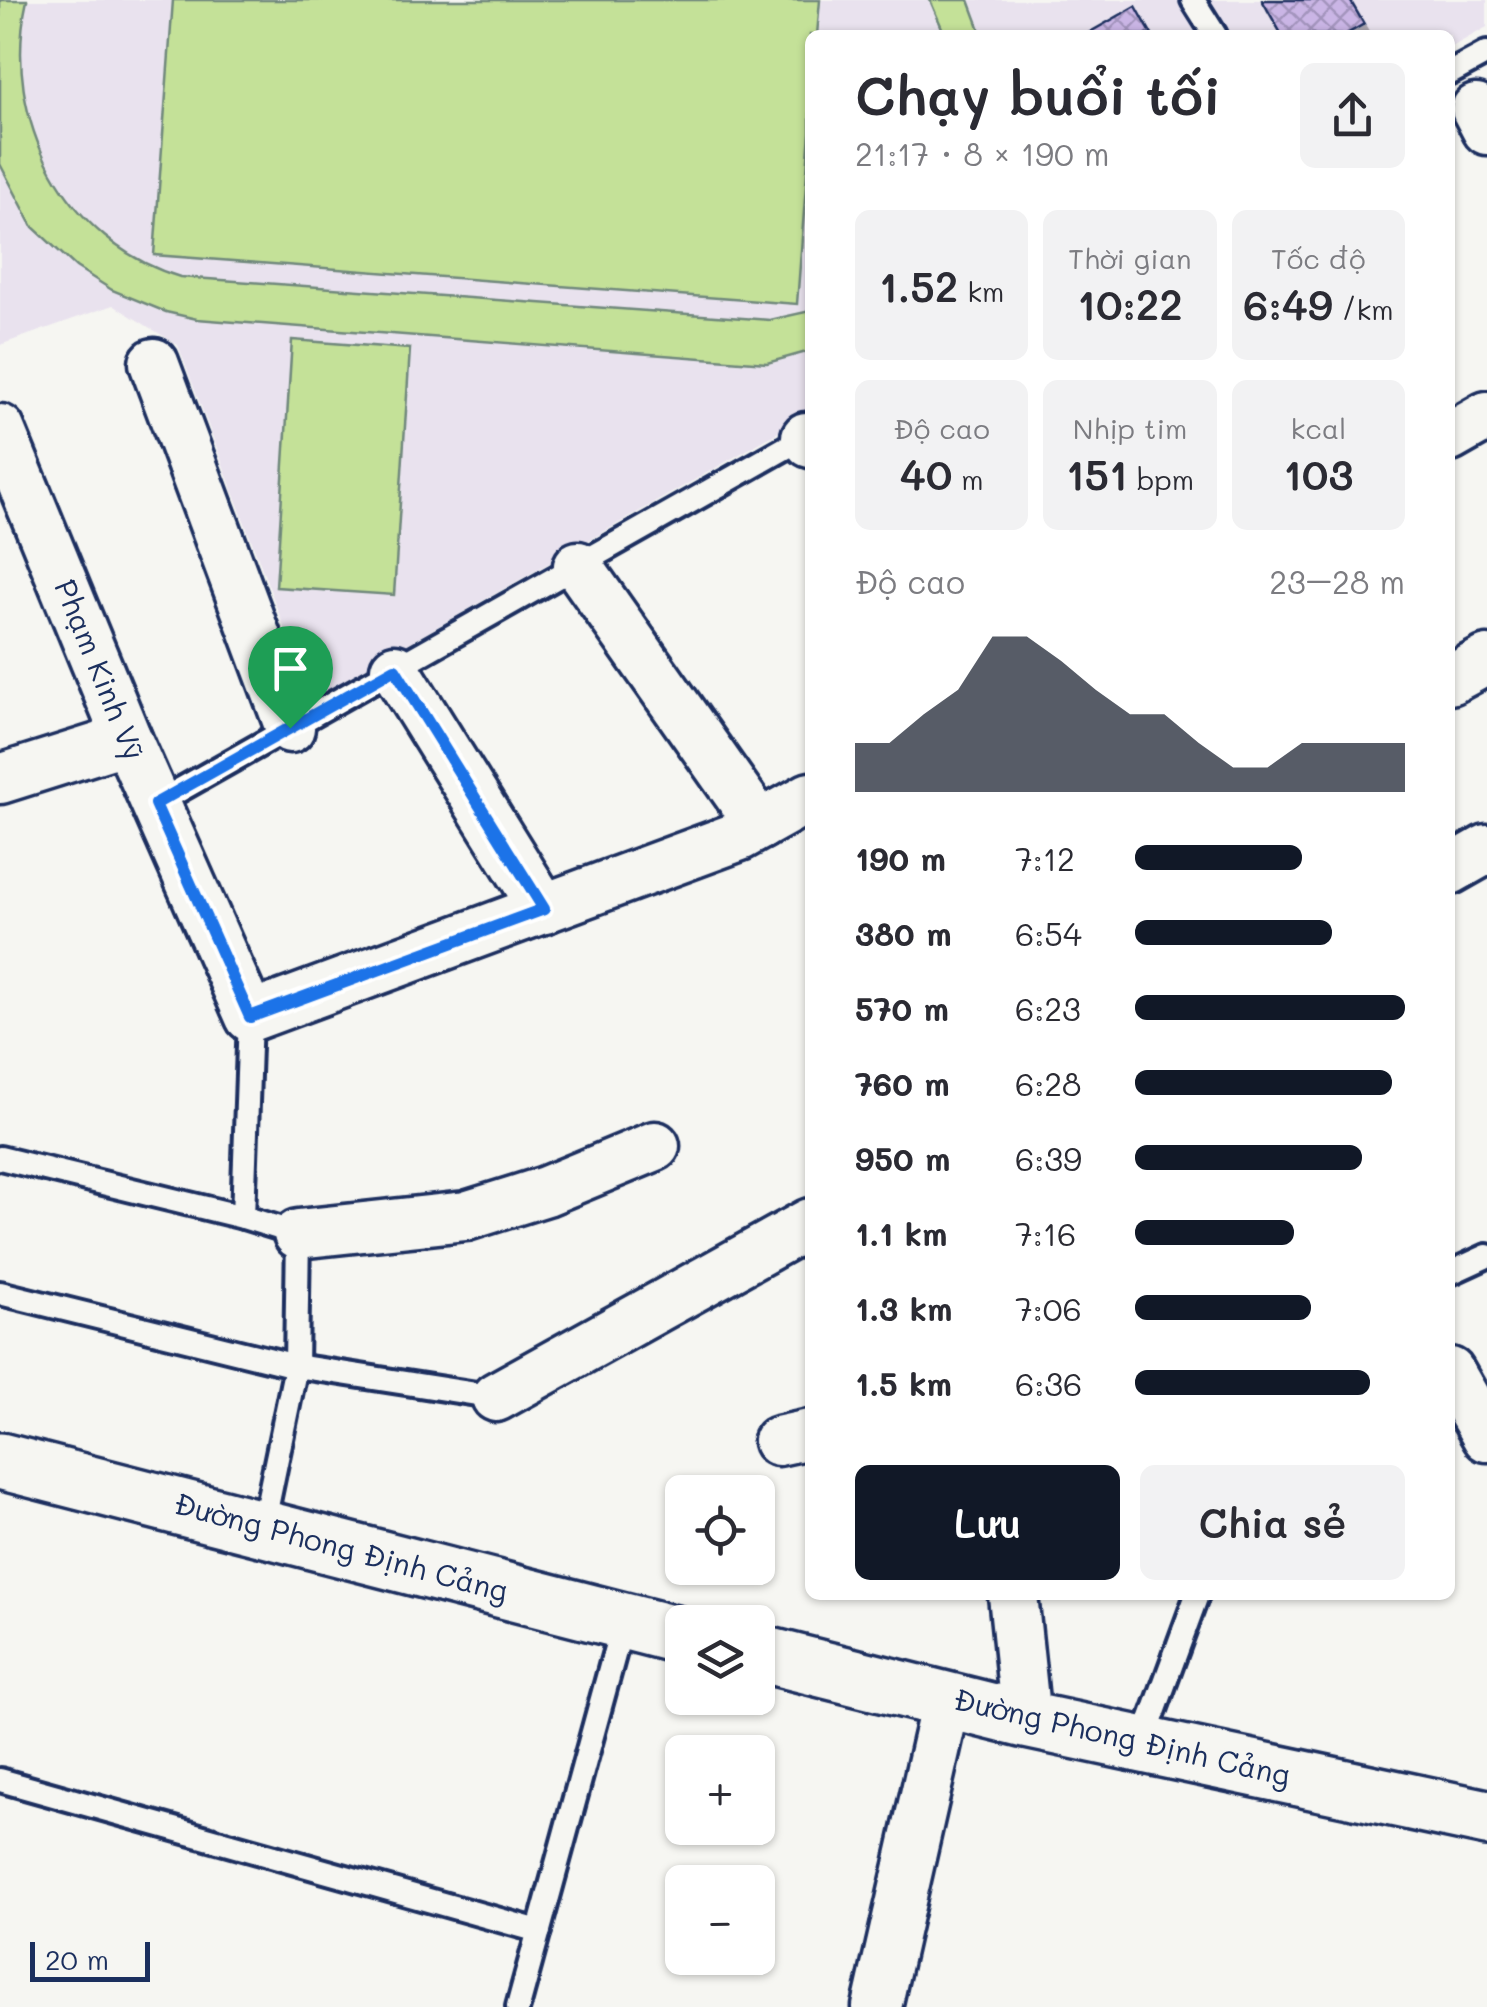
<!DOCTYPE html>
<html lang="vi">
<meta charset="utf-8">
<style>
body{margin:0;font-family:Mali,sans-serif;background:#f2f2f3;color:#2b2b33;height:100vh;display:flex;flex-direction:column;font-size:38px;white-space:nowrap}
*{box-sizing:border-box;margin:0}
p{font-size:32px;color:#7c7c81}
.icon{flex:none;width:55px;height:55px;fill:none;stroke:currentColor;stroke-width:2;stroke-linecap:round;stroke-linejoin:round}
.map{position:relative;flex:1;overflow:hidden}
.drawer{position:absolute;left:805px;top:30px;width:650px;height:1570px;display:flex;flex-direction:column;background:#fff;border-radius:15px;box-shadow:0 2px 8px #0004}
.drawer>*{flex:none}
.controls{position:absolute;left:665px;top:1475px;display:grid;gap:20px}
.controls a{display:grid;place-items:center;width:110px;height:110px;border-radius:15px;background:#fff;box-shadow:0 2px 8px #0004;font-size:50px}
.scale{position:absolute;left:30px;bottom:25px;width:120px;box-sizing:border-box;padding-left:10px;border:5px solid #1b2f5e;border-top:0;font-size:28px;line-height:35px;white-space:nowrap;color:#1b2f5e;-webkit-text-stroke:8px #f6f6f2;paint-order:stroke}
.pin{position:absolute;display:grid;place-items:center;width:85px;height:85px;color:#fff;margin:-102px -42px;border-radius:50% 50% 50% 0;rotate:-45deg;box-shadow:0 0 10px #0007}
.pin .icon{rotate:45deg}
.round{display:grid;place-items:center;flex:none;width:105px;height:105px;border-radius:15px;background:#f2f2f3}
.headline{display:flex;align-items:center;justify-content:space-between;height:170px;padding:0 50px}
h1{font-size:55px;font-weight:600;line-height:75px}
.metrics{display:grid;grid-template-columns:repeat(3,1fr);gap:15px;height:170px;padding:10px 50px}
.metrics div{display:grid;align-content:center;border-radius:15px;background:#f2f2f3;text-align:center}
.metrics b{font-size:42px;font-weight:600}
.metrics small{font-size:28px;font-weight:400}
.metrics p{font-size:28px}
.chart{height:280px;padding:20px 50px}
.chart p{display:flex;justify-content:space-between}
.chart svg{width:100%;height:180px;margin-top:10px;fill:#111827;opacity:.7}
.button{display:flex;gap:20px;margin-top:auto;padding:20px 50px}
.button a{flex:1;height:115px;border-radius:15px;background:#111827;color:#fff;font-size:40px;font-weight:600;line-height:115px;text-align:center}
.button a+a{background:#f2f2f3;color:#2b2b33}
ul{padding:0 50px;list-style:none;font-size:32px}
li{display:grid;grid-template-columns:160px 120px 1fr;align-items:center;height:75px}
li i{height:25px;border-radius:12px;background:#111827}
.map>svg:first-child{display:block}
</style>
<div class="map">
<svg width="1487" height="2007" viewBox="0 0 1487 2007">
<defs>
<pattern id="building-cross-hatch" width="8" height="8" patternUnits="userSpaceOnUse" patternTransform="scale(2.5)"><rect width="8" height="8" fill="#cab5e5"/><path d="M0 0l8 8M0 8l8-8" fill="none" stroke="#a394bd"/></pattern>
<filter id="shadow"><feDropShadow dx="6" dy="11" stdDeviation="0" flood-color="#0004"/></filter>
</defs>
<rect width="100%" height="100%" fill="#f6f6f2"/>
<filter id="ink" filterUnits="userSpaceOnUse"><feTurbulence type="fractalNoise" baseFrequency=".01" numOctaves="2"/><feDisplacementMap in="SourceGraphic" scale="20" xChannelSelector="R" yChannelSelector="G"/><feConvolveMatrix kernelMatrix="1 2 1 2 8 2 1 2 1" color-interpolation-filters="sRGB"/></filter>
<g filter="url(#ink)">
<!-- built -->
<path fill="#e9e2ee" d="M0,0H1487V27L1450,48V35H810V414L311,699L178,345L113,305L0,345Z"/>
<!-- garden -->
<g fill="#c4e198" stroke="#70887b" stroke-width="2.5">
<path d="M0,0H27C0,120 67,243 180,277L770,320L810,311V351L767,363L197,319L166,312L112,290L76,267L33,227L0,164Z"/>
<path d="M173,0H820L817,35H810V132L797,304L154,255Z"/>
<path d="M930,0H969L982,35H945Z"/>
<path d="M292,340L410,349L394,595L276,587Z"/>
</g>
<!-- building -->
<g fill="url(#building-cross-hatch)" stroke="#1b2f5e" stroke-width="2.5" filter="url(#shadow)">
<path d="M1262,0H1350L1364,24L1345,35H1282Z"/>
<path d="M1136,6L1152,35H1085Z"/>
</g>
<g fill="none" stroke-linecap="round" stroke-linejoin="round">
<!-- service casing -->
<g stroke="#1b2f5e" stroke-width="30">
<g id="service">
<path d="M1193,0L1215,35"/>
<path d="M1450,73L1487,53"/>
<path d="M155,804L810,434"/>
<path d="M0,1158L243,1217L298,1234L296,1366L263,1526"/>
<path d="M243,1217L250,1017"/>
<path d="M1450,1273L1487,1256"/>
<path d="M0,1293L296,1366L496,1397"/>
<path d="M1142,1745L1197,1595"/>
<path d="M0,1780L539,1931"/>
<path d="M518,2007L623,1622"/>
</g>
</g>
<!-- minor casing -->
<g stroke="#1b2f5e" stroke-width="55">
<g id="minor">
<path d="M1476,109L1487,130"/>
<path d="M154,363L290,728"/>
<path d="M0,429L127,739L250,1017L740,836L810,797"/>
<path d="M806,437L810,443"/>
<path d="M1450,437L1487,416"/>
<path d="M578,566L760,825"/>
<path d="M395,669L544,909"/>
<path d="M1450,680L1487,660"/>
<path d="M0,779L127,739"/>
<path d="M1450,870L1487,849"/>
<path d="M298,1234L466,1216L546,1191L655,1146"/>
<path d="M1450,1372L1487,1437"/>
<path d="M496,1397L810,1223"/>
<path d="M778,1441L810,1434"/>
<path d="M1013,1595L1026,1720"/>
<path d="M877,2007L947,1698"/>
</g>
</g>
<!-- tertiary casing -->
<g stroke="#1b2f5e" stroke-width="62">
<g id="tertiary">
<path d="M0,1461L682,1636"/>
<path d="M758,1653L1026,1720L1487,1818"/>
</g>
</g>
<!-- service -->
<use href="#service" stroke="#f6f6f2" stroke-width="22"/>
<!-- minor -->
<use href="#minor" stroke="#f6f6f2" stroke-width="48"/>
<!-- tertiary -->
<use href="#tertiary" stroke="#f6f6f2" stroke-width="55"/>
</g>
</g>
<g fill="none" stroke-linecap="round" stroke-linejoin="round" filter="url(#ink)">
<!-- route casing -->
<g stroke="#fff" stroke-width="20">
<path id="route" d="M395,669L544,909L250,1017L155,804Z"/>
</g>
<!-- route -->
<use href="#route" stroke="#1a73e8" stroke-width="12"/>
</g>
<g text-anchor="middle" stroke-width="8" stroke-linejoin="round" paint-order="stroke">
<!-- street labels -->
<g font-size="30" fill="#1b2f5e" stroke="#f6f6f2">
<text transform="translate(99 670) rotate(68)" y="10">Phạm Kinh Vỹ</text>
<text transform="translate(341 1548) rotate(15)" y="10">Đường Phong Định Cảng</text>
<text transform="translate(1122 1738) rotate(13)" y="10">Đường Phong Định Cảng</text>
</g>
</g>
</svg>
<div class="controls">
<a><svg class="icon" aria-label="locate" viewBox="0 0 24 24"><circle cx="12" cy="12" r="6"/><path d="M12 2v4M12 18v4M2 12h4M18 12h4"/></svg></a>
<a><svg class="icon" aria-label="layers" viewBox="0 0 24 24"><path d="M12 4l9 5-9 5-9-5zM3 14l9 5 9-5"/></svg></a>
<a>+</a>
<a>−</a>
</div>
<div class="scale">20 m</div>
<div class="pin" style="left:290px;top:728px;background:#1e9e55"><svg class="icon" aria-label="arrive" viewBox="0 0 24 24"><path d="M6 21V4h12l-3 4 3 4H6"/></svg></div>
<section class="drawer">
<div class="headline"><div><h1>Chạy buổi tối</h1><p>21:17 · 8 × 190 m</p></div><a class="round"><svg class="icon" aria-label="share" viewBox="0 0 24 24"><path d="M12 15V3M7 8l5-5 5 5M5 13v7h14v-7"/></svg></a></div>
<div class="metrics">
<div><b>1.52<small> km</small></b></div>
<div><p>Thời gian</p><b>10:22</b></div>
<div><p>Tốc độ</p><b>6:49<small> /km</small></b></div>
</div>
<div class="metrics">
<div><p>Độ cao</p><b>40<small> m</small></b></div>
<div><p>Nhịp tim</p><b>151<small> bpm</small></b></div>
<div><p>kcal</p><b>103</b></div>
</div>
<div class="chart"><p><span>Độ cao</span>23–28 m</p>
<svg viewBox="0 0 160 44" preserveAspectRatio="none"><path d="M0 44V32L10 32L20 25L30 19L40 6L50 6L60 12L70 19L80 25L90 25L100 32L110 38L120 38L130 32L140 32L150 32L160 32V44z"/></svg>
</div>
<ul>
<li><b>190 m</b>7:12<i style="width:62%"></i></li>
<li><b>380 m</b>6:54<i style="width:73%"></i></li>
<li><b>570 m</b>6:23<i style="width:100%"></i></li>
<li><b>760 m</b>6:28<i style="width:95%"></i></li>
<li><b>950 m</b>6:39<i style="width:84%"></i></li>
<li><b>1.1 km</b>7:16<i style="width:59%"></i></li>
<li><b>1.3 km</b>7:06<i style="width:65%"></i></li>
<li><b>1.5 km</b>6:36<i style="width:87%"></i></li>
</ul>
<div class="button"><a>Lưu</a><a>Chia sẻ</a></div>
</section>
</div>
